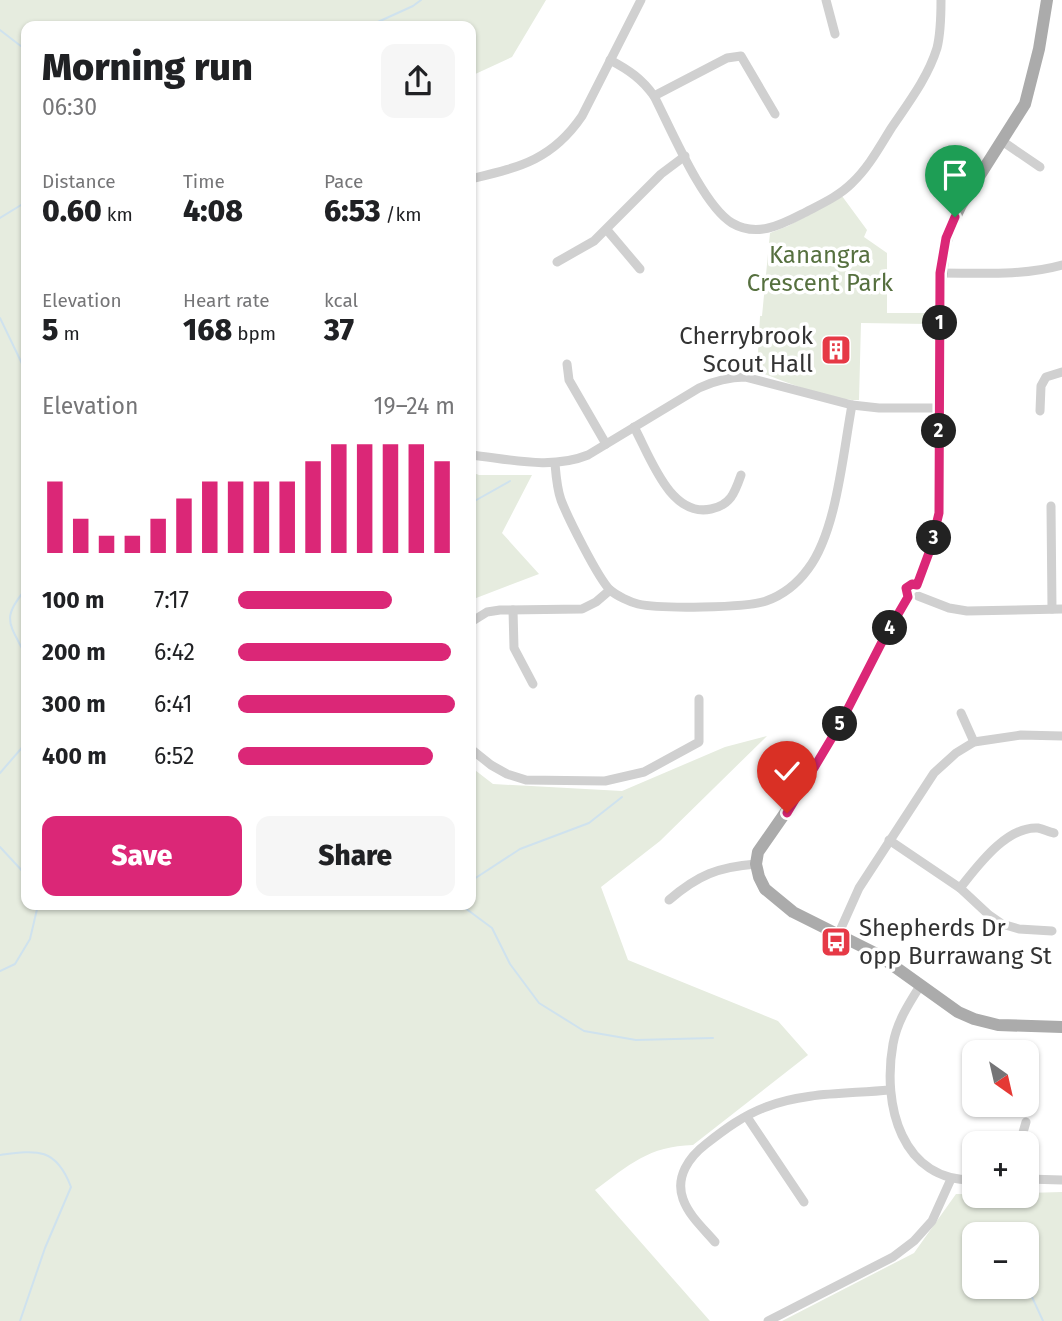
<!DOCTYPE html>
<meta charset="utf-8">
<style>
body{margin:0;font-family:"Fira Sans",sans-serif;background:#f6f6f6;color:#202124;height:100vh;display:flex;flex-direction:column;font-size:26px;white-space:nowrap}
*{box-sizing:border-box;margin:0}
p{font-size:23px;color:#757577}
.icon{flex:none;width:38px;height:38px;fill:none;stroke:currentColor;stroke-width:2;stroke-linecap:round;stroke-linejoin:round}
.map{position:relative;flex:1;overflow:hidden}
.panel{position:absolute;left:21px;top:21px;width:455px;height:889px;display:flex;flex-direction:column;background:#fff;border-radius:14px;box-shadow:0 2px 5px #0004}
.panel>*{flex:none}
.needle{width:46px;rotate:146deg}
.tools{position:absolute;left:962px;top:1040px;display:grid;gap:14px}
.tools a{display:grid;place-items:center;width:77px;height:77px;border-radius:14px;background:#fff;box-shadow:0 2px 5px #0004;font-size:35px}
.pin{position:absolute;display:grid;place-items:center;width:60px;height:60px;color:#fff;margin:-72px -30px;border-radius:50% 50% 50% 0;rotate:-45deg;box-shadow:0 0 7px #0007}
.pin .icon{rotate:45deg}
.km{position:absolute;width:35px;height:35px;margin:-18px;border-radius:50%;background:#222;color:#fff;font-size:19px;line-height:35px;text-align:center}
.round{display:grid;place-items:center;flex:none;width:74px;height:74px;border-radius:14px;background:#f6f6f6}
.headline{display:flex;align-items:center;justify-content:space-between;height:119px;padding:0 21px}
h1{font-size:38px;font-weight:800;line-height:52px}
.metrics{display:grid;grid-template-columns:repeat(3,1fr);gap:10px;height:119px;padding:7px 21px}
.metrics div{display:grid;align-content:center}
.metrics b{font-size:30px;font-weight:800}
.metrics small{font-size:19px;font-weight:400}
.metrics p{font-size:19px}
.chart{height:196px;padding:14px 21px}
.chart p{display:flex;justify-content:space-between}
.chart svg{width:100%;height:126px;margin-top:7px;stroke:#db2777;stroke-width:6}
.primary-button{display:flex;gap:14px;margin-top:auto;padding:14px 21px}
.primary-button a{flex:1;height:80px;border-radius:14px;background:#db2777;color:#fff;font-size:28px;font-weight:800;line-height:80px;text-align:center}
.primary-button a+a{background:#f6f6f6;color:#202124}
ul{padding:0 21px;list-style:none;font-size:23px}
li{display:grid;grid-template-columns:112px 84px 1fr;align-items:center;height:52px}
li i{height:18px;border-radius:9px;background:#db2777}
.map>svg:first-child{display:block}
</style>
<div class="map">
<svg width="1062" height="1321" viewBox="0 0 1062 1321">
<rect width="100%" height="100%" fill="#fff"/>
<!-- green -->
<g fill="#e6ecdf" fill-rule="evenodd">
<path d="M0,0H546L512,57L471,76V26H26V905H471V767L493,784L622,791L725,747L767,736L660,841L601,887L628,960L778,1021L808,1055L693,1145C649,1146 629,1165 595,1190L710,1321H0Z"/>
<path d="M842,196L867,230L864,237L887,253V313H928V324L861,323L859,400C832,401 783,381 757,371L760,316H762L770,233L788,226Z"/>
<path d="M471,472L479,475H532L502,533L539,574L471,600Z"/>
<path d="M1062,1192V1321H782L914,1253L956,1194L1027,1195V1193ZM975,1234H1027V1286H975Z"/>
</g>
<g fill="none" stroke-linecap="round" stroke-linejoin="round">
<!-- stream -->
<g stroke="#cfe2ee" stroke-width="2">
<path d="M369,26L413,6L421,0"/>
<path d="M0,30L26,50"/>
<path d="M0,218L26,202"/>
<path d="M0,318L26,372"/>
<path d="M471,503L510,481"/>
<path d="M26,589C0,619 10,624 26,656"/>
<path d="M0,773L26,743"/>
<path d="M0,847L26,875"/>
<path d="M471,881L520,849L589,823L622,797"/>
<path d="M461,905L492,928L510,964L539,1003L584,1031L636,1040L713,1038"/>
<path d="M0,971L15,964L30,939L38,905"/>
<path d="M0,1155C37,1150 56,1147 71,1187L45,1248L20,1321"/>
<path d="M1002,1231L1003,1234"/>
<path d="M1027,1286L1043,1321"/>
</g>
<!-- minor -->
<g stroke="#d0d0d0" stroke-width="9">
<path d="M826,0L835,34"/>
<path d="M610,60C629,70 642,79 654,96C670,127 703,206 732,223C756,237 779,226 802,214C819,205 838,197 852,183C869,167 880,146 892,127C909,102 928,77 937,48C941,32 941,16 941,0"/>
<path d="M654,96L727,58L741,56L775,114"/>
<path d="M1002,141L1040,167"/>
<path d="M471,179C520,167 552,160 582,116L641,0"/>
<path d="M607,230L640,269"/>
<path d="M557,262L594,241L661,174L685,156"/>
<path d="M940,273C980,273 1023,276 1062,265"/>
<path d="M567,364L569,380L606,444"/>
<path d="M1040,411L1041,386L1046,377L1062,372"/>
<path d="M634,427C650,456 670,518 711,509C731,505 735,492 741,475"/>
<path d="M471,455C509,459 551,470 588,455L699,388C714,381 728,377 745,377L852,405L879,408H940"/>
<path d="M555,464C556,476 557,489 561,500C568,518 598,578 610,590C617,596 630,602 638,604C659,609 747,608 766,601C783,595 797,584 808,569C837,531 843,452 852,405"/>
<path d="M1051,506L1052,609"/>
<path d="M918,596L949,608L967,611L1062,609"/>
<path d="M513,610L514,648L533,684"/>
<path d="M471,622L487,612L500,610L582,609L596,602L610,590"/>
<path d="M961,713L974,742"/>
<path d="M471,749L491,765L507,774L526,780L605,781L644,772L699,742V699"/>
<path d="M889,840L960,888L989,915L1002,924L1019,929L1052,931"/>
<path d="M960,888C977,867 1006,826 1038,828C1043,829 1049,832 1054,833"/>
<path d="M669,900C698,875 718,867 756,864"/>
<path d="M838,935L859,888L934,773L956,753L974,742L1021,735L1062,736"/>
<path d="M920,986C908,1005 897,1022 893,1044C882,1104 901,1182 975,1180"/>
<path d="M747,1117L804,1202"/>
<path d="M1020,1143L1026,1122"/>
<path d="M1027,1179L1062,1180"/>
<path d="M715,1242C704,1229 689,1216 683,1199C675,1177 689,1157 706,1144C725,1129 744,1115 766,1107C804,1092 849,1094 889,1090"/>
<path d="M768,1321L893,1257L914,1241L932,1221L951,1179"/>
</g>
<!-- major -->
<g stroke="#ababab" stroke-width="12">
<path d="M917,585L930,550L939,513L940,288L944,248L950,228L961,205L1025,104L1039,49L1047,0"/>
<path d="M908,597L883,640L839,726L799,793L758,852L756,864L759,877L765,889L793,912L877,954L958,1012L974,1019L998,1025L1062,1027"/>
</g>
</g>
<g fill="none" stroke-linecap="round" stroke-linejoin="round">
<!-- route casing -->
<g stroke="#fff" stroke-width="14">
<path id="route" d="M787,813L839,726L883,640L908,597L906,588L912,584L917,585L930,550L939,513L940,273L946,238L955,217"/>
</g>
<!-- route -->
<use href="#route" stroke="#db2777" stroke-width="9"/>
</g>
<!-- icons -->
<defs>
<g id="building-square" transform="scale(1.575)"><rect x="-9" y="-9" width="18" height="18" rx="4" fill="#e63946" stroke="#fff"/><path d="M-4-6H4V6H1V3H-1V6H-4ZM-2.5-4.3h1.7v1.8h-1.7ZM.8-4.3h1.7v1.8H.8ZM-2.5-1h1.7V.8h-1.7ZM.8-1h1.7V.8H.8Z" fill="#fff"/></g>
<g id="bus-square" transform="scale(1.575)"><rect x="-9" y="-9" width="18" height="18" rx="4" fill="#e63946" stroke="#fff"/><path d="M-5-6H5V4H4V6H2V4H-2V6H-4V4H-5ZM-3.5-4V0h7V-4ZM-3.5 1.2v1.5H-2V1.2ZM2 1.2v1.5H3.5V1.2Z" fill="#fff"/></g>
</defs>
<g fill-rule="evenodd">
<use href="#building-square" x="836" y="350"/>
<use href="#bus-square" x="836" y="942"/>
</g>
<g text-anchor="middle" stroke-width="7" stroke-linejoin="round" paint-order="stroke">
<!-- park labels -->
<g font-size="24" fill="#56703f" stroke="#fff">
<text x="820" y="263">Kanangra<tspan x="820" dy="28">Crescent Park</tspan></text>
</g>
<!-- poi labels -->
<g font-size="24" fill="#333" stroke="#fff" text-anchor="end">
<text x="813" y="344">Cherrybrook<tspan x="813" dy="28">Scout Hall</tspan></text>
<text x="859" y="936" text-anchor="start">Shepherds Dr<tspan x="859" dy="28">opp Burrawang St</tspan></text>
</g>
</g>
</svg>
<div class="tools">
<a><svg class="needle" viewBox="-14 -14 28 28"><path d="M0-13l5 13h-10z" fill="#e53935"/><path d="M0 13l5-13h-10z" fill="#757577"/></svg></a>
<a>+</a>
<a>−</a>
</div>
<div class="pin" style="left:955px;top:217px;background:#1e9e55"><svg class="icon" aria-label="arrive" viewBox="0 0 24 24"><path d="M6 21V4h12l-3 4 3 4H6"/></svg></div>
<div class="pin" style="left:787px;top:813px;background:#d93025"><svg class="icon" aria-label="check" viewBox="0 0 24 24"><path d="M5 12l5 5 9-10"/></svg></div>
<b class="km" style="left:940px;top:323px">1</b>
<b class="km" style="left:939px;top:431px">2</b>
<b class="km" style="left:934px;top:538px">3</b>
<b class="km" style="left:890px;top:628px">4</b>
<b class="km" style="left:840px;top:724px">5</b>
<section class="panel">
<div class="headline"><div><h1>Morning run</h1><p>06:30</p></div><a class="round"><svg class="icon" aria-label="share" viewBox="0 0 24 24"><path d="M12 15V3M7 8l5-5 5 5M5 13v7h14v-7"/></svg></a></div>
<div class="metrics">
<div><p>Distance</p><b>0.60<small> km</small></b></div>
<div><p>Time</p><b>4:08</b></div>
<div><p>Pace</p><b>6:53<small> /km</small></b></div>
</div>
<div class="metrics">
<div><p>Elevation</p><b>5<small> m</small></b></div>
<div><p>Heart rate</p><b>168<small> bpm</small></b></div>
<div><p>kcal</p><b>37</b></div>
</div>
<div class="chart"><p><span>Elevation</span>19–24 m</p>
<svg viewBox="0 0 160 44" preserveAspectRatio="none"><path d="M5 44V19M15 44V32M25 44V38M35 44V38M45 44V32M55 44V25M65 44V19M75 44V19M85 44V19M95 44V19M105 44V12M115 44V6M125 44V6M135 44V6M145 44V6M155 44V12"/></svg>
</div>
<ul>
<li><b>100 m</b>7:17<i style="width:71%"></i></li>
<li><b>200 m</b>6:42<i style="width:98%"></i></li>
<li><b>300 m</b>6:41<i style="width:100%"></i></li>
<li><b>400 m</b>6:52<i style="width:90%"></i></li>
</ul>
<div class="primary-button"><a>Save</a><a>Share</a></div>
</section>
</div>
